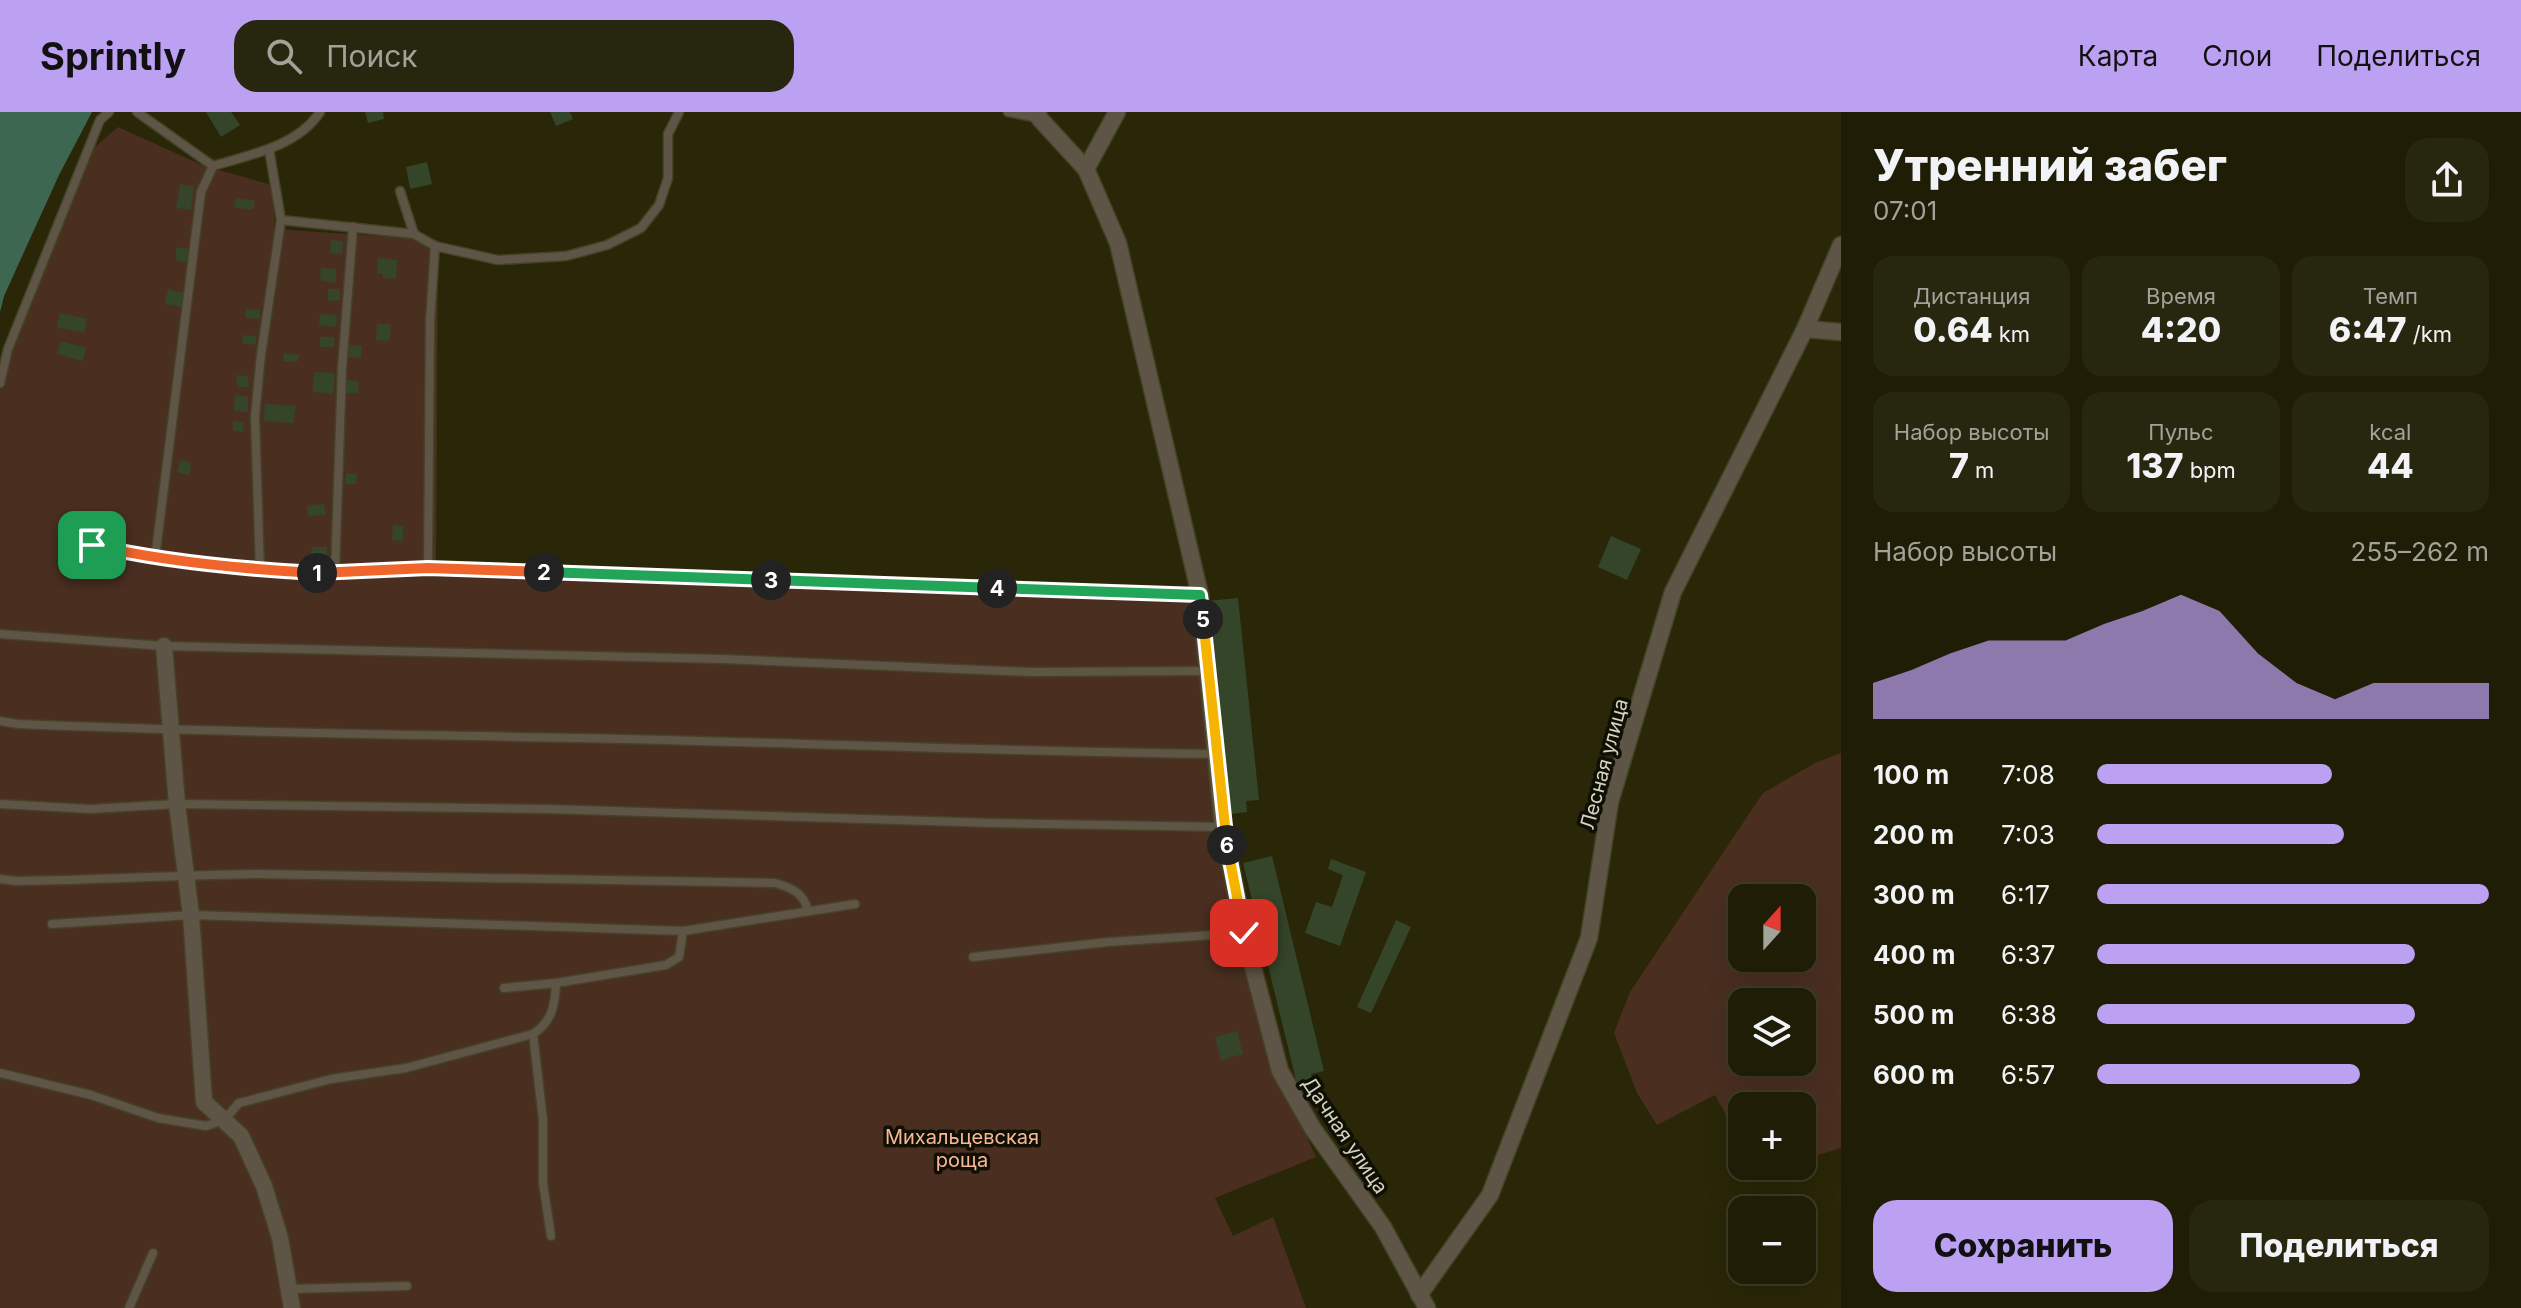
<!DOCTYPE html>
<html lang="ru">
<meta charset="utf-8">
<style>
body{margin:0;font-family:Inter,sans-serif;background:#27260f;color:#f1f3f6;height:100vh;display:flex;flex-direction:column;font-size:30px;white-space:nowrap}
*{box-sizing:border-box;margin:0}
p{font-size:26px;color:#a1a29a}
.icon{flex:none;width:44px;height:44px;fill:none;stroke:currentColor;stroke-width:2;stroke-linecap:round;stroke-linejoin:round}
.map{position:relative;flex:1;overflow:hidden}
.drawer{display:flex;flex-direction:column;background:#1f1d05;width:680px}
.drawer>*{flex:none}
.needle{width:52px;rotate:21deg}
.controls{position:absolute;left:1728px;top:772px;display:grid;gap:16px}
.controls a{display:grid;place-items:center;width:88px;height:88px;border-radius:16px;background:#1f1d05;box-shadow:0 8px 32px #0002,0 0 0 2px #3c3b27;font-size:40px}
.pin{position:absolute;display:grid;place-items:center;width:68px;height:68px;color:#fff;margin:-34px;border-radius:16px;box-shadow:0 4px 12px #0006}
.km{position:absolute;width:40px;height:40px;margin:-20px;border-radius:50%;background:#222;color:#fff;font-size:22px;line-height:40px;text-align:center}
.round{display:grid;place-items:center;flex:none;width:84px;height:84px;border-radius:24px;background:#27260f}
.overview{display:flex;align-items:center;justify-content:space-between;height:136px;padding:0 32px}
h1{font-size:44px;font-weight:800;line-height:60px}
.metrics{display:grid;grid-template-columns:repeat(3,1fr);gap:12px;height:136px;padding:8px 32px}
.metrics div{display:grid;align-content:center;border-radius:20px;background:#27260f;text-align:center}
.metrics b{font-size:34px;font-weight:800}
.metrics small{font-size:22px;font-weight:400}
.metrics p{font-size:22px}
.chart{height:224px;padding:16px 32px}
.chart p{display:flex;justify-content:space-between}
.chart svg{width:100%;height:144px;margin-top:8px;fill:#bca0f2;opacity:.7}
.button{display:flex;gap:16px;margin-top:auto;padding:16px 32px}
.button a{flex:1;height:92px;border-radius:24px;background:#bca0f2;color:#111;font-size:32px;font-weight:800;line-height:92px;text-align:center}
.button a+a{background:#27260f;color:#f1f3f6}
ul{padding:0 32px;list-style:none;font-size:26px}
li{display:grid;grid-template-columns:128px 96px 1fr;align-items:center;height:60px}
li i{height:20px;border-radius:10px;background:#bca0f2}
header{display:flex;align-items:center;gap:48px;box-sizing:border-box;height:112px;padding:0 40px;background:#bca0f2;color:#111}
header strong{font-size:38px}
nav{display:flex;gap:44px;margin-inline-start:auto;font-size:28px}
.search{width:560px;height:72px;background:#27260f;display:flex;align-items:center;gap:20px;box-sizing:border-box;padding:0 28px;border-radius:24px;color:#a1a29a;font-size:30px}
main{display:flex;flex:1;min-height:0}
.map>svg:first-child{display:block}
</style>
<header>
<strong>Sprintly</strong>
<div class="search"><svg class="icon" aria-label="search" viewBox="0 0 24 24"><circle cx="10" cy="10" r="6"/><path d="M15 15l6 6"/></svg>Поиск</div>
<nav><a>Карта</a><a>Слои</a><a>Поделиться</a></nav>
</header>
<main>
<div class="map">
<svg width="1841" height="1196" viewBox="0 0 1841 1196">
<rect width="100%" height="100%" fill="#292707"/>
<!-- green -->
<g fill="#4a2f21" fill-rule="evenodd">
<path d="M118,15L204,54L272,73L275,117L438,128L436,450L1195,478L1220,716L1277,960L1316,1045L1215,1086L1233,1124L1273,1105L1306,1196H0V252L80,48Z"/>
<path d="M1841,641V1036L1802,1048V994H1742V1032L1715,983L1657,1013L1637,981L1614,921L1630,880L1763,681L1815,651ZM1802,786V846H1742V786ZM1802,890V950H1742V890Z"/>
</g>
<!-- water -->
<path fill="#3e6752" d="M0,0H92L59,63L4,184L0,200Z"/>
<!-- building -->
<g fill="#35452a">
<path d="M206,0H231L240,13L221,25Z"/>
<path d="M365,0H383L384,7L368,11Z"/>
<path d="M550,0H570L573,7L556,14Z"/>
<path d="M427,50L432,72L410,77L406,55Z"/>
<path d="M180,72L194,74L191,98L176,96Z"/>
<path d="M236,86L255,89L253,98L234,95Z"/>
<path d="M331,128L343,129L342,142L330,141Z"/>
<path d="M176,135L188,137V151L176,148Z"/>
<path d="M378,146L397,148L396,167L383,166V162L377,161Z"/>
<path d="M321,156L336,157V171L320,168Z"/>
<path d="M168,177L185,181L183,195L165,192Z"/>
<path d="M328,177H340V188L328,189Z"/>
<path d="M246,197L260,198V207L246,206Z"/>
<path d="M60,201L87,207L84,221L57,215Z"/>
<path d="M320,202L337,203L336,215L319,213Z"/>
<path d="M377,211L391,213L389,229L376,228Z"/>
<path d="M243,223L256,224V233L242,231Z"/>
<rect x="320" y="225" width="14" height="10"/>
<path d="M61,229L86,236L83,249L57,242Z"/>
<path d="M348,233L362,234L361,246L347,245Z"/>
<path d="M284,241L299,243L297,250L283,249Z"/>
<path d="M315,260L335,261L333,282L312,280Z"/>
<path d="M236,263L248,264L249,275H237Z"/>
<path d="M346,268L359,269L358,281H345Z"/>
<path d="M235,283L248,285V300L234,299Z"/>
<path d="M265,292L296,294L293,311L264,309Z"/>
<path d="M233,309L243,310V320L233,319Z"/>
<path d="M180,348L191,351L189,363L177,360Z"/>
<path d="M346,361L357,362L356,372H345Z"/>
<path d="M324,392L326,403L308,404L307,393Z"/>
<path d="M393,413L403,414V429L392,428Z"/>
<path d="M1611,424L1641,437L1627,468L1598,455Z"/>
<path d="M312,435H327V445H311Z"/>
<path d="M1238,486L1259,688L1246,689L1247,700L1230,702L1207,489Z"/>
<path d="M1272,744L1324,959L1311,962L1315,976L1299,980L1243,751Z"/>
<path d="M1331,747L1366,760L1340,834L1305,821L1316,790L1332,795L1343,763L1328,757Z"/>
<path d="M1396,808L1411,815L1371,901L1357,895Z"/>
<path d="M1237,919L1243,942L1221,948L1215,925Z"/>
</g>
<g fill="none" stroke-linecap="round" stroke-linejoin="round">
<!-- service casing -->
<g stroke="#444325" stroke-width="11">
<g id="service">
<path d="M137,0L213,54C250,43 298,34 320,0"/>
<path d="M1008,0L1039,6"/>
<path d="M400,79L414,122"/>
<path d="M281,108L414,122L435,134L498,148L566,144L607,133L641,116L659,93L668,66V22L679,0"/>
<path d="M0,271L8,237L100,8L109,0"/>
<path d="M73,425L92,433L155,447L260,458L335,461L428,456L1199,483"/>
<path d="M155,447L201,80L213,54"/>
<path d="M428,456L430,209L435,134"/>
<path d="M260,458L255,304L261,243L281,108L269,37"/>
<path d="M335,461L342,256L353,115"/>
<path d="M0,522L164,534L721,547L1031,560L1207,559"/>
<path d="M0,609L18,612C204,620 389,622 575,626C789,630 1002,640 1216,642"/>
<path d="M0,692L90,697L177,692L548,697L992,711L1223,715"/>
<path d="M0,767L16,769C97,768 178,763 259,762L775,771C792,776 804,781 808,799"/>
<path d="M52,812L191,803L683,819L855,792"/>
<path d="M973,845L1108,830L1243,821"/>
<path d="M504,876L556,871L666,853L679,845L683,819"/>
<path d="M533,922L543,1008V1071L551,1124"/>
<path d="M0,961L91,983L158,1006L206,1014L224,1008L239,991L331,967L406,956L533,922C552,910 555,893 556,871"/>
<path d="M290,1177L407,1174"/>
<path d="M129,1196L153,1141"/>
</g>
</g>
<!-- minor casing -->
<g stroke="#444325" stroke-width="19">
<g id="minor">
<path d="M1037,0L1040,7L1086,57L1118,131L1200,483L1223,715L1244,821L1280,959L1313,1017L1383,1115L1427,1196"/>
<path d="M1086,57L1117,0"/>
<path d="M1805,217L1841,220"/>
<path d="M164,534L177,692L191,803L204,990L241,1024L264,1074L280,1126L292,1196"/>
<path d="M1419,1183L1490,1083L1589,826L1610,690L1673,480L1805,217L1841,133"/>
</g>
</g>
<!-- service -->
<use href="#service" stroke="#5e5546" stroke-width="8"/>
<!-- minor -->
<use href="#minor" stroke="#5e5546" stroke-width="16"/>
</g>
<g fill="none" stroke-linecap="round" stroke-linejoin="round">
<!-- split-1 casing -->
<g stroke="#fff" stroke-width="16">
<path id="split-1" d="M92,433C166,450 241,457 317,461"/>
</g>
<!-- split-2 casing -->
<g stroke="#fff" stroke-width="16">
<path id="split-2" d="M317,461L428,456L544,460"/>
</g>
<!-- split-3 casing -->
<g stroke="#fff" stroke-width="16">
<path id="split-3" d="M544,460L771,468"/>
</g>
<!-- split-4 casing -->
<g stroke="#fff" stroke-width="16">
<path id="split-4" d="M771,468L997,476"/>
</g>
<!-- split-5 casing -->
<g stroke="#fff" stroke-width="16">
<path id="split-5" d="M997,476L1200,483L1203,507"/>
</g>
<!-- split-6 casing -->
<g stroke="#fff" stroke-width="16">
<path id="split-6" d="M1203,507L1227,733"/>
</g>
<!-- split-7 casing -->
<g stroke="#fff" stroke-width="16">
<path id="split-7" d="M1227,733L1244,821"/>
</g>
<!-- split-1 -->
<use href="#split-1" stroke="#f0652b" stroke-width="10"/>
<!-- split-2 -->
<use href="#split-2" stroke="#f0652b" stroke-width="10"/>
<!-- split-3 -->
<use href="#split-3" stroke="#22a559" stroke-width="10"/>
<!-- split-4 -->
<use href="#split-4" stroke="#22a559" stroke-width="10"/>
<!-- split-5 -->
<use href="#split-5" stroke="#22a559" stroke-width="10"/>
<!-- split-6 -->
<use href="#split-6" stroke="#f5b400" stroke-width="10"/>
<!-- split-7 -->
<use href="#split-7" stroke="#f5b400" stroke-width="10"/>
</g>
<g text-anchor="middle" stroke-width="7" stroke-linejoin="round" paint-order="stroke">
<!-- street labels -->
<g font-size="20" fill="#d4d3c1" stroke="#100f04">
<text transform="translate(1604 652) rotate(-75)" y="7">Лесная улица</text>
<text transform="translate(1345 1023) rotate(56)" y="7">Дачная улица</text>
</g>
<!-- park labels -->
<g font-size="20" fill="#f8b896" stroke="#100f04">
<text x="962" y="1032">Михальцевская<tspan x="962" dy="23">роща</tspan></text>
</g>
</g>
</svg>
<div class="controls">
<a><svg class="needle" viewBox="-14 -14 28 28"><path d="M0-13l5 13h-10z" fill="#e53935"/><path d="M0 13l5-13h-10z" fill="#a1a29a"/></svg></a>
<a><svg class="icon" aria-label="layers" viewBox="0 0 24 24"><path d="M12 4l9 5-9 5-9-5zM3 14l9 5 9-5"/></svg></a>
<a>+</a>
<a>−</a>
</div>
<div class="pin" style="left:92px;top:433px;background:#1e9e55"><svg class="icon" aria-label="arrive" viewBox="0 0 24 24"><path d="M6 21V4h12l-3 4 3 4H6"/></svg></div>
<div class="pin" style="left:1244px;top:821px;background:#d93025"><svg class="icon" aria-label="check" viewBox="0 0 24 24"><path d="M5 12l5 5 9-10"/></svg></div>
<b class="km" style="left:317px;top:461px">1</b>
<b class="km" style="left:544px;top:460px">2</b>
<b class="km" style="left:771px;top:468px">3</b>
<b class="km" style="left:997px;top:476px">4</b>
<b class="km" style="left:1203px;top:507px">5</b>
<b class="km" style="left:1227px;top:733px">6</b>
</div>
<section class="drawer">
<div class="overview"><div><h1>Утренний забег</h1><p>07:01</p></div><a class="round"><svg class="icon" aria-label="share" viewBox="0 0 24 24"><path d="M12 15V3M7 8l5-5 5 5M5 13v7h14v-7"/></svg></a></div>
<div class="metrics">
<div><p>Дистанция</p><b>0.64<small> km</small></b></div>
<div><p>Время</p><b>4:20</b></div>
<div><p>Темп</p><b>6:47<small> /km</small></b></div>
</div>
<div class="metrics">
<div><p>Набор высоты</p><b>7<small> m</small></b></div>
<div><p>Пульс</p><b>137<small> bpm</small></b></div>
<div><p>kcal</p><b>44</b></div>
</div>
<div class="chart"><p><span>Набор высоты</span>255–262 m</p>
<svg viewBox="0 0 160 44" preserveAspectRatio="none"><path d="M0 44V33L10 29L20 24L30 20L40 20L50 20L60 15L70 11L80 6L90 11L100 24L110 33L120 38L130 33L140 33L150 33L160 33V44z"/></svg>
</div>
<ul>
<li><b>100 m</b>7:08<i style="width:60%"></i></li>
<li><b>200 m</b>7:03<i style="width:63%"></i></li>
<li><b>300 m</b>6:17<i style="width:100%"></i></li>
<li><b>400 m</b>6:37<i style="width:81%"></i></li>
<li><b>500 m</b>6:38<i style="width:81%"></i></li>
<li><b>600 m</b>6:57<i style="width:67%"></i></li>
</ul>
<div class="button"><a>Сохранить</a><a>Поделиться</a></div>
</section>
</main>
